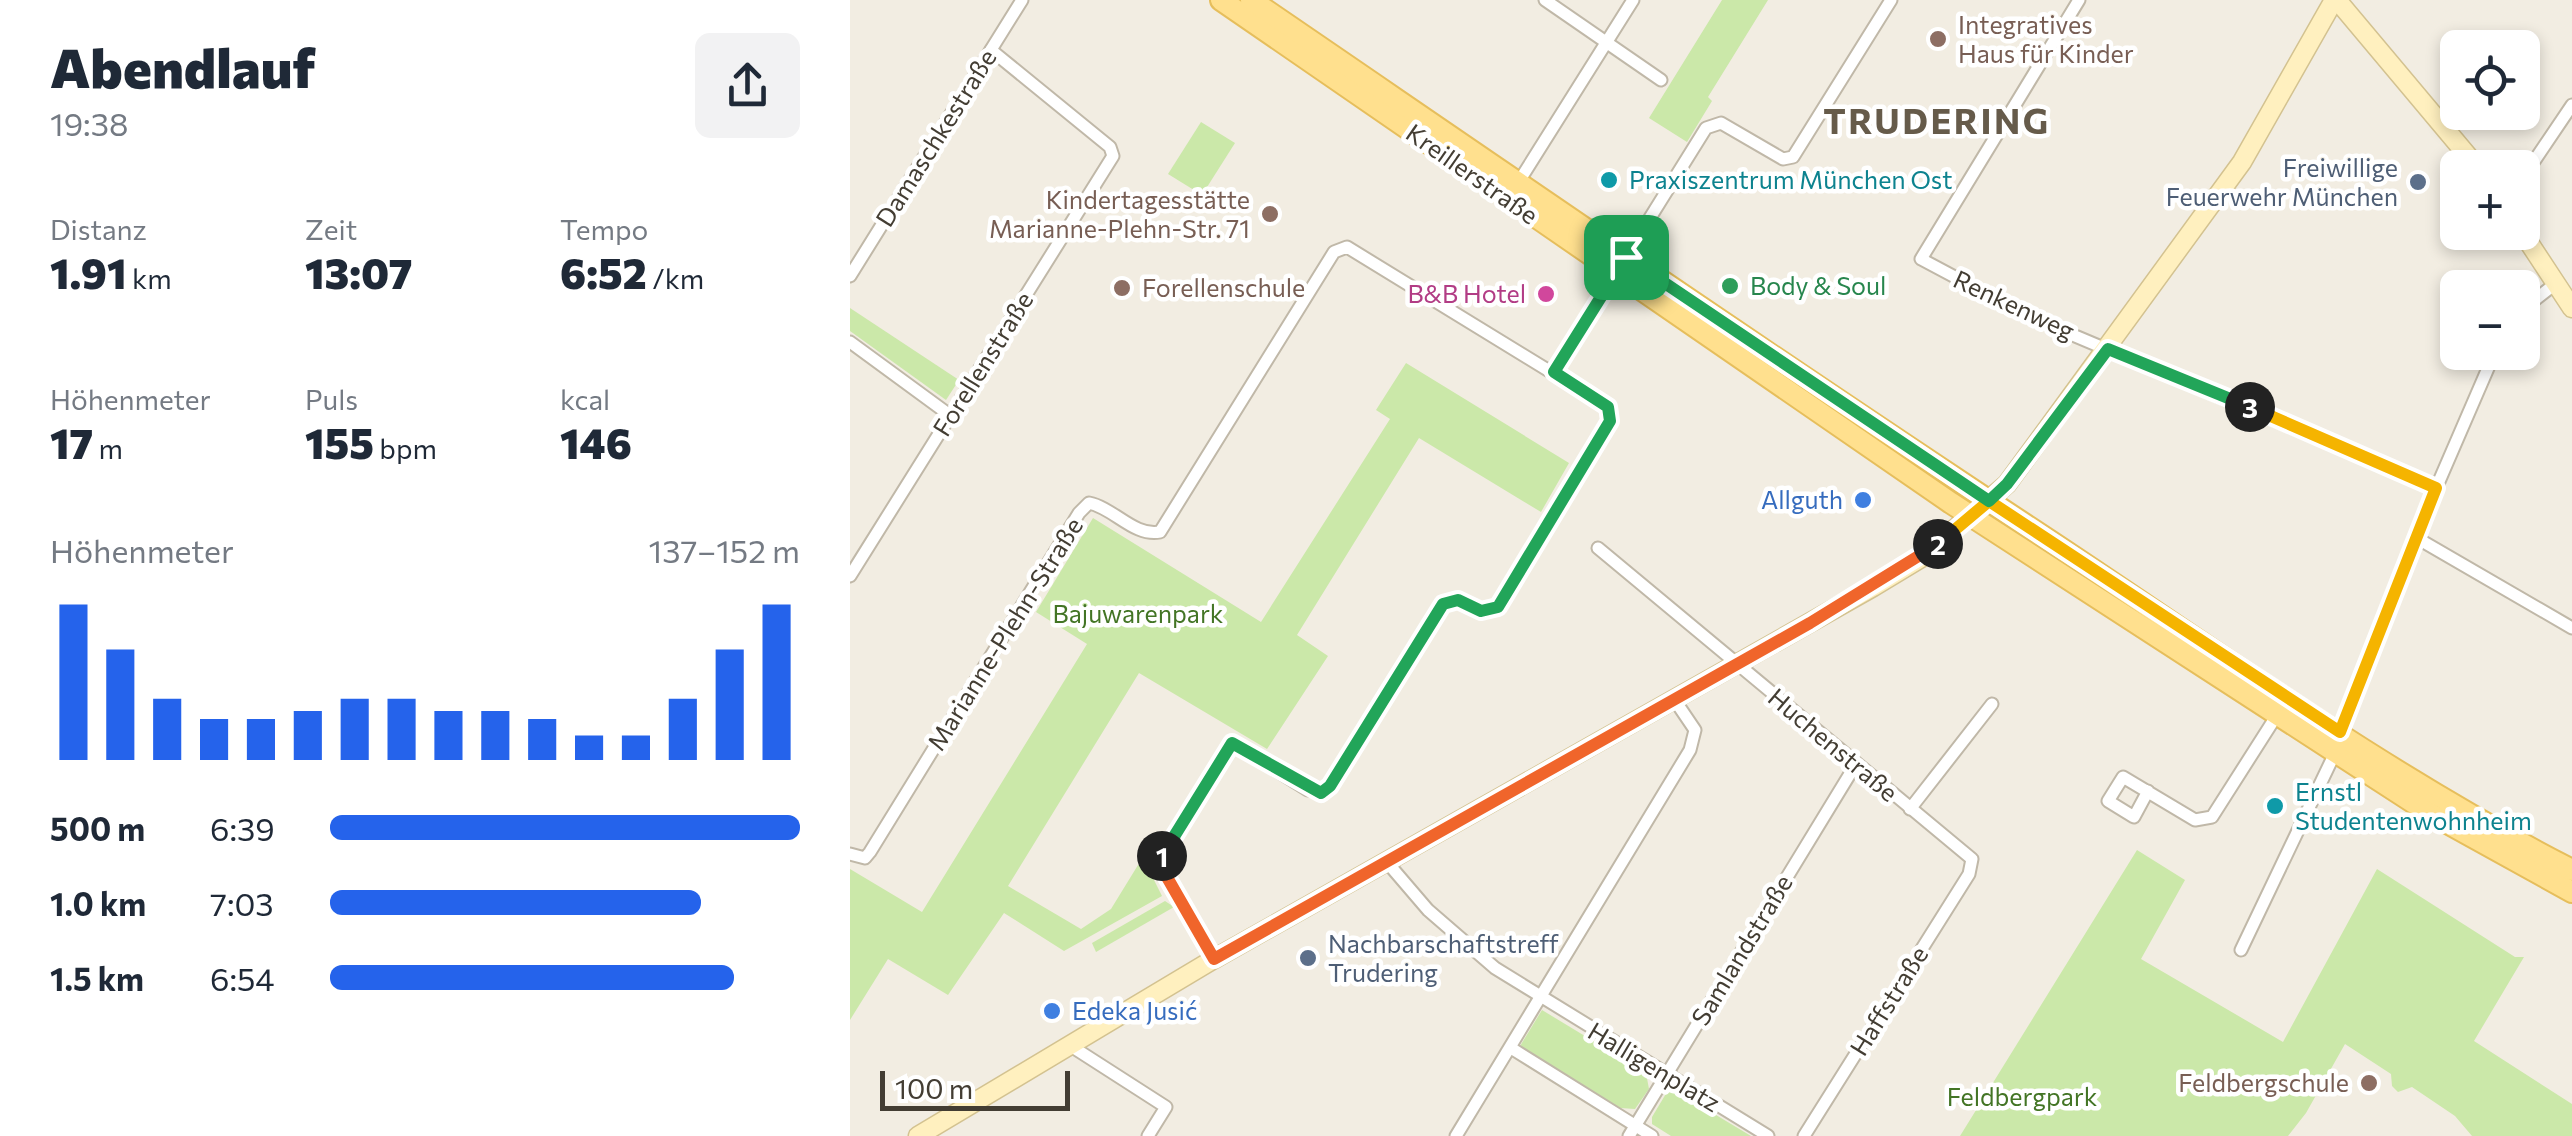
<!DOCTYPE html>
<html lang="de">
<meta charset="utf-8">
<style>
body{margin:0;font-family:Commissioner,sans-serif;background:#f2f2f3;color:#1f2937;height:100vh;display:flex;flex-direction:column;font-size:38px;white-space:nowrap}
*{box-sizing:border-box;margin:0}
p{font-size:32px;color:#747a83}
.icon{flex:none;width:55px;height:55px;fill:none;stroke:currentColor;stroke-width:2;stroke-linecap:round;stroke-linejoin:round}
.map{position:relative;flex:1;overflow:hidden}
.details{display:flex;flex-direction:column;background:#fff;width:850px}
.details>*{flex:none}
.tools{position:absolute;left:1590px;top:30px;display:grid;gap:20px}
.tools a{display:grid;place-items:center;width:100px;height:100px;border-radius:15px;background:#fff;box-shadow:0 5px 15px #0003;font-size:50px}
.scale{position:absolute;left:30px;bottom:25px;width:190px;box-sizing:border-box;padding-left:10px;border:5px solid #433d33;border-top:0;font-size:28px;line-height:35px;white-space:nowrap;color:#433d33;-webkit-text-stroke:8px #fff;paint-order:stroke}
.pin{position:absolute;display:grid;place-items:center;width:85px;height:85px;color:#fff;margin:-42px;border-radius:20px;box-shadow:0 5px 15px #0006}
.km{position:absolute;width:50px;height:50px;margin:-25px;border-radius:50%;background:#222;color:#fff;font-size:28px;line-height:50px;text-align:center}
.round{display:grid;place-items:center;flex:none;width:105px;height:105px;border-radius:15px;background:#f2f2f3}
.summary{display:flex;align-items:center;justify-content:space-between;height:170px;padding:0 50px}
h1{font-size:55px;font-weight:800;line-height:75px}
.stats{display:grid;grid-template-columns:repeat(3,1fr);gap:15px;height:170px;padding:10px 50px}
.stats div{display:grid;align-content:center}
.stats b{font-size:42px;font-weight:800}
.stats small{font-size:28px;font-weight:400}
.stats p{font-size:28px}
.chart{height:280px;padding:20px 50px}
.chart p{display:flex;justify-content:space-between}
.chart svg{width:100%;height:180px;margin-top:10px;stroke:#2563eb;stroke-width:6}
ul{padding:0 50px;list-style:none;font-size:32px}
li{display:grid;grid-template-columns:160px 120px 1fr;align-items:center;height:75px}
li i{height:25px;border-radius:12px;background:#2563eb}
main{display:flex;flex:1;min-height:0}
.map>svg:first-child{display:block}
</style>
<main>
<section class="details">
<div class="summary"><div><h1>Abendlauf</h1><p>19:38</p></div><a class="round"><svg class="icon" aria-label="share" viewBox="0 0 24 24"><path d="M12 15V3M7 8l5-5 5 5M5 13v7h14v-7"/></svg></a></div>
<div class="stats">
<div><p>Distanz</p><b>1.91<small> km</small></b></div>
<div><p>Zeit</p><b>13:07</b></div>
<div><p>Tempo</p><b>6:52<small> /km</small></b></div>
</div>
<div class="stats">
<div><p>Höhenmeter</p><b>17<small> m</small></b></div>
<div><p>Puls</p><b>155<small> bpm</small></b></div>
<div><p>kcal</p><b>146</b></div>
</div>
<div class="chart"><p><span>Höhenmeter</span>137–152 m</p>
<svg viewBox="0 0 160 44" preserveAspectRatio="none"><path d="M5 44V6M15 44V17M25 44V29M35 44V34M45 44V34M55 44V32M65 44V29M75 44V29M85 44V32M95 44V32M105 44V34M115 44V38M125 44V38M135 44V29M145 44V17M155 44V6"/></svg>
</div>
<ul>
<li><b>500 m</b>6:39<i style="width:100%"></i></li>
<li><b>1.0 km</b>7:03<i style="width:79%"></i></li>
<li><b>1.5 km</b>6:54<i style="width:86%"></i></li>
</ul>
</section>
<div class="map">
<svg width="1722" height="1136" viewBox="0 0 1722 1136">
<rect width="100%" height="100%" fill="#f2ede2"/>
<!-- green -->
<g fill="#cbe8a9">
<path d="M872,0H918L858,97L862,101L837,142L799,118Z"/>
<path d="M351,122L385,143L352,195L318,174Z"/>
<path d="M0,308L109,380L96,400L0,331Z"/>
<path d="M556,363L719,463L691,512L569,438L447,635L478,656L417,749L289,673L158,886L231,929L261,909L288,865L299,870L312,896L214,951L154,913L98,995L38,959L0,1020V869L72,912L237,644L186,612L243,518L411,622L540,419L526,410Z"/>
<path d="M1287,850L1335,880L1291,959L1433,1042L1527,869L1665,957H1674L1624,1041L1722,1104V1136H1622L1605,1116L1562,1087L1548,1092L1542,1086L1541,1074L1495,1044L1456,1113L1438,1136H1110Z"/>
<path d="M315,901L324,907L246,952L242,943Z"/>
<path d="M692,1010L796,1073L799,1089L785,1109L770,1108L670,1046Z"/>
<path d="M826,1091L901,1136H821L802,1124V1117L817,1092Z"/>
</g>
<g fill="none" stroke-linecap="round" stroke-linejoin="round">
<!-- street casing -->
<g stroke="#c0b8a8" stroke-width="15">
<g id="street">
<path d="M695,0L811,80"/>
<path d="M1229,0L1071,259L1180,317L1586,488"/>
<path d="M1672,179L1722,105"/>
<path d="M668,183L783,0"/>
<path d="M0,276L172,0"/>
<path d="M1672,310L1705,284"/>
<path d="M0,342L101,416"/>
<path d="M704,372L856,128L871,123L933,159L943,157L1041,0"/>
<path d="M1565,537L1722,628"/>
<path d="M748,548L1122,859L1119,874L954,1136"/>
<path d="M0,576L263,156L260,147L141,50"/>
<path d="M1490,732L1565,537L1645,352"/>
<path d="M1298,791L1284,817L1258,801L1273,777L1345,820L1362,817L1427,715"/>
<path d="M1060,809L1142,704"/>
<path d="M0,854L15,858L20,852L229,513L239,503C264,508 284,537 310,532L484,252L497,247L758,407L760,421L648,607L631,611L607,600L593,604L476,790H458L382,743L310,862L364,959"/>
<path d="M536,861L578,910L645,968L918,1136"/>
<path d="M1391,950L1485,753"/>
<path d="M221,1046L316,1107L298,1136"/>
<path d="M661,1048L802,1136"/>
<path d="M606,1136L840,750L845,730L824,699"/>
<path d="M779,1136L1006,764"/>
</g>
</g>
<!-- secondary casing -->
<g stroke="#d3c290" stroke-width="21">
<g id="secondary">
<path d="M1487,0L1628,168"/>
<path d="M1672,232L1722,308"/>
<path d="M68,1136L364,959L1023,587L1071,558L1157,484L1392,162L1484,0"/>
</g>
</g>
<!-- primary casing -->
<g stroke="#e6be5c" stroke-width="24">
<g id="primary">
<path d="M371,0L1101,503L1581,814L1722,892"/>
<path d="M401,0C663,179 925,360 1191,535C1365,650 1536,775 1722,870"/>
</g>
</g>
<!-- street -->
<use href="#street" stroke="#fff" stroke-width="11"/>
<!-- secondary -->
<use href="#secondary" stroke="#fff0bf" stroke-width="18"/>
<!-- primary -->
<use href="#primary" stroke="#ffe08e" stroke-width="20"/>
</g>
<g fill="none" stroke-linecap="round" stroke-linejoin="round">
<!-- split-1 casing -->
<g stroke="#fff" stroke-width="20">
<path id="split-1" d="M312,856L382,743L471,793L480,786L593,604L608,600L631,611L648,607L760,421L758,407L704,372L776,257"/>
</g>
<!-- split-2 casing -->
<g stroke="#fff" stroke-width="20">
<path id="split-2" d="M312,856L310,865L364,959L960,623L1088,544"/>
</g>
<!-- split-3 casing -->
<g stroke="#fff" stroke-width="20">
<path id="split-3" d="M1088,544L1139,501L1490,732L1586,488L1400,407"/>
</g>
<!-- split-4 casing -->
<g stroke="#fff" stroke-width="20">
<path id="split-4" d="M776,257L1139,501L1157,484L1258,349L1400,407"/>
</g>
<!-- split-1 -->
<use href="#split-1" stroke="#22a559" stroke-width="12"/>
<!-- split-2 -->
<use href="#split-2" stroke="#f0652b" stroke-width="12"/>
<!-- split-3 -->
<use href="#split-3" stroke="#f5b400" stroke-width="12"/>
<!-- split-4 -->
<use href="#split-4" stroke="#22a559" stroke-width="12"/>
</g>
<!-- markers -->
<g fill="#8d6e63" stroke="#fff" stroke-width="4">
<circle cx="1088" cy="39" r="10"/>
<circle cx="420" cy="214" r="10"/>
<circle cx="272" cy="288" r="10"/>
<circle cx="1519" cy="1083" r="10"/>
</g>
<g fill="#0f9aa8" stroke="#fff" stroke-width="4">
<circle cx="759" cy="180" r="10"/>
<circle cx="1425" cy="806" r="10"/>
</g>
<g fill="#5c6f8a" stroke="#fff" stroke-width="4">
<circle cx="1568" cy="182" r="10"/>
<circle cx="458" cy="958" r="10"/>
</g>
<circle fill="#2e9e5b" stroke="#fff" stroke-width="4" cx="880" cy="286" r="10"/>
<circle fill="#d1479c" stroke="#fff" stroke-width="4" cx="696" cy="294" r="10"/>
<g fill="#3f7fe0" stroke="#fff" stroke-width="4">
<circle cx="1013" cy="500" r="10"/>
<circle cx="202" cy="1011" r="10"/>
</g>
<g text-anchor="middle" stroke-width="9" stroke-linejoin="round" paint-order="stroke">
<!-- education labels -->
<g font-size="25" fill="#785e54" stroke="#fff" text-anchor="start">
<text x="1108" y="34">Integratives<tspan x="1108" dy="29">Haus für Kinder</tspan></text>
<text x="400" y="209" text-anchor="end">Kindertagesstätte<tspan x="400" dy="29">Marianne-Plehn-Str. 71</tspan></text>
<text x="292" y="297">Forellenschule</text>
<text x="1499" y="1092" text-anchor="end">Feldbergschule</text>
</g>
<!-- street labels -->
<g font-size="25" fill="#433d33" stroke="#fff">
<text transform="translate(86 138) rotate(-58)" y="9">Damaschkestraße</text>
<text transform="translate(622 174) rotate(35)" y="9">Kreillerstraße</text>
<text transform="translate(1164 305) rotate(25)" y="9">Renkenweg</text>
<text transform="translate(133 364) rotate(-58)" y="9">Forellenstraße</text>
<text transform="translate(155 634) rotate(-58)" y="9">Marianne-Plehn-Straße</text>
<text transform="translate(983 745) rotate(40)" y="9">Huchenstraße</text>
<text transform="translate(892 950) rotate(-59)" y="9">Samlandstraße</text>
<text transform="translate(1039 1001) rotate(-58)" y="9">Haffstraße</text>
<text transform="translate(804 1067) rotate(31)" y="9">Halligenplatz</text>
</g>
<!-- service labels -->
<g font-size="25" fill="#4e5e75" stroke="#fff" text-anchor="end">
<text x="1548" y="177">Freiwillige<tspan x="1548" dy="29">Feuerwehr München</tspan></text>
<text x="478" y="953" text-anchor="start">Nachbarschaftstreff<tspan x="478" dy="29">Trudering</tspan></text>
</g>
<!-- culture labels -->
<g font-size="25" fill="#0d838f" stroke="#fff" text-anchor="start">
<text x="779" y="189">Praxiszentrum München Ost</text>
<text x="1445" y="801">Ernstl<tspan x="1445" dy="29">Studentenwohnheim</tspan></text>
</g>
<!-- leisure labels -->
<g font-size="25" fill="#27864d" stroke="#fff" text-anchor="start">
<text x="900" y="295">Body &amp; Soul</text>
</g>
<!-- hotel labels -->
<g font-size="25" fill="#b23c85" stroke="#fff" text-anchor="end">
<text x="676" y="303">B&amp;B Hotel</text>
</g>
<!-- shop labels -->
<g font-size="25" fill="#366cbe" stroke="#fff" text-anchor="end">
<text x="993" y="509">Allguth</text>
<text x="222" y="1020" text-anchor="start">Edeka Jusić</text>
</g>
<!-- park labels -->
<g font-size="25" fill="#437525" stroke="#fff">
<text x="288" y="623">Bajuwarenpark</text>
<text x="1172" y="1106">Feldbergpark</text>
</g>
<!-- district labels -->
<g font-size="35" font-weight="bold" letter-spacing="2.5" fill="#665b4a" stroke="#fff">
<text x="1087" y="134">TRUDERING</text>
</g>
</g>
</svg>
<div class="tools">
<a><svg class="icon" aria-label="locate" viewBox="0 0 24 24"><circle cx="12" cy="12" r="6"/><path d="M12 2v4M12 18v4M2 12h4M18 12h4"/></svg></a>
<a>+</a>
<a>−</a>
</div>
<div class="scale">100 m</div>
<div class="pin" style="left:776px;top:257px;background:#1e9e55"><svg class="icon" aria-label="arrive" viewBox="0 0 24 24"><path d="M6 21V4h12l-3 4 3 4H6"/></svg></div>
<b class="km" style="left:312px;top:856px">1</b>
<b class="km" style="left:1088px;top:544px">2</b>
<b class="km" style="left:1400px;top:407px">3</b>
</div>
</main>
